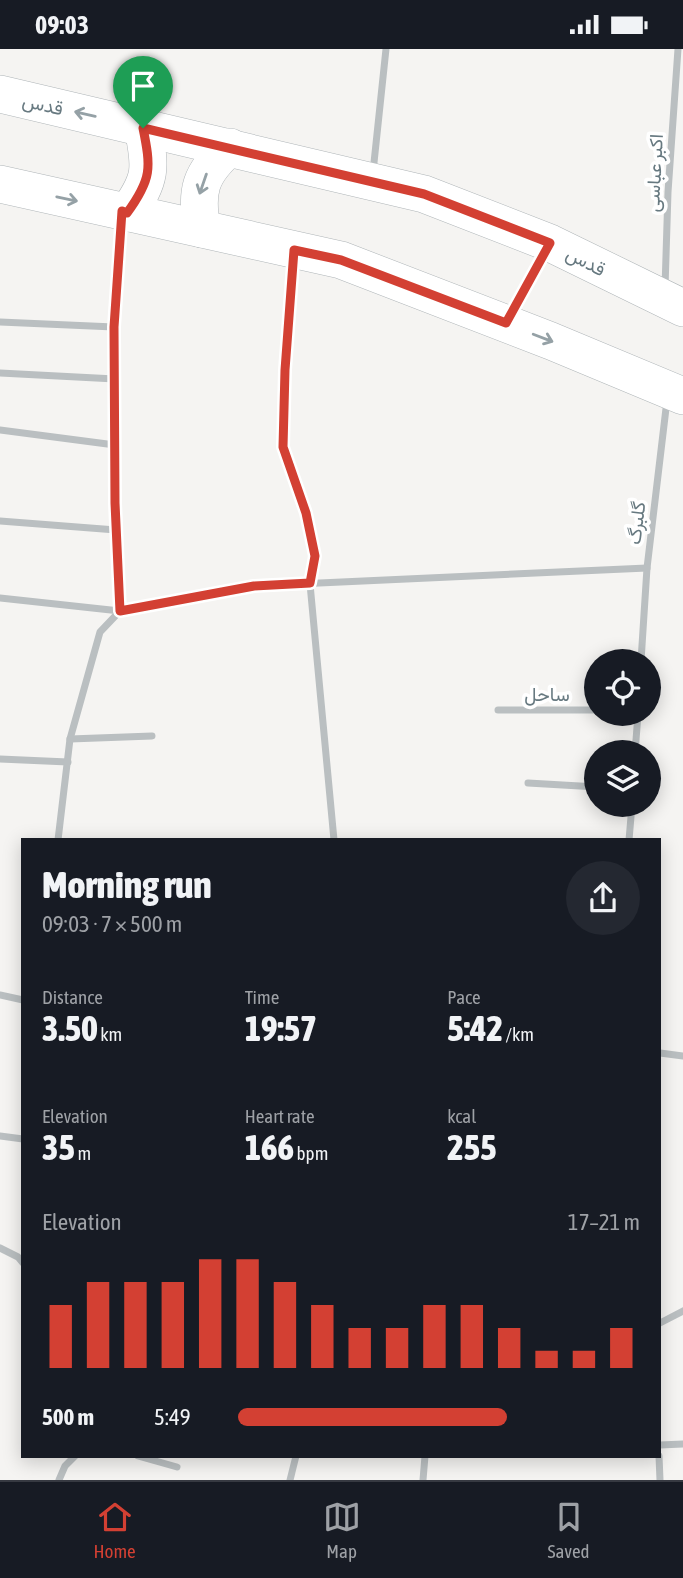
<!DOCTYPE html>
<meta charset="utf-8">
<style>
body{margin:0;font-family:"Asap Condensed",Vazirmatn,sans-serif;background:#242831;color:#f1f3f6;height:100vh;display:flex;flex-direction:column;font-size:26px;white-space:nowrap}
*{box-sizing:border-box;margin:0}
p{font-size:23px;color:#9ea1a6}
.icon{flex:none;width:38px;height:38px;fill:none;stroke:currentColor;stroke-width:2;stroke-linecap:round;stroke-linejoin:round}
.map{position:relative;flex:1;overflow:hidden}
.side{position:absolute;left:21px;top:789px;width:640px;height:620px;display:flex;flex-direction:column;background:#171b24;border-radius:0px;box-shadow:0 4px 18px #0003}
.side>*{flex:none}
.tools{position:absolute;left:584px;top:600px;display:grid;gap:14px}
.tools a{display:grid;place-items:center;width:77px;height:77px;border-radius:50%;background:#171b24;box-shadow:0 4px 18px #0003;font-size:35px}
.pin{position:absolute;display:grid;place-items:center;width:60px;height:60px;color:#fff;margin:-72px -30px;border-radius:50% 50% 50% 0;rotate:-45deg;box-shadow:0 0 7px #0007}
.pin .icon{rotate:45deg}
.round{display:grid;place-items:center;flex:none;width:74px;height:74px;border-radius:37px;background:#242831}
.head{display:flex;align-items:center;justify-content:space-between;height:119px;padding:0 21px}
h1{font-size:38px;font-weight:800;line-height:52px}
.figures{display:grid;grid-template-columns:repeat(3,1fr);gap:10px;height:119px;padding:7px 21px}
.figures div{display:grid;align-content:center}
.figures b{font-size:35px;font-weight:800}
.figures small{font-size:19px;font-weight:400}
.figures p{font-size:19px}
.chart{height:196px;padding:14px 21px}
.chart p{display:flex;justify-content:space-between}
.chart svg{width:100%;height:126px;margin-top:7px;stroke:#d34033;stroke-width:6}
ul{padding:0 21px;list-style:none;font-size:23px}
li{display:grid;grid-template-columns:112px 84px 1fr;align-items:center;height:52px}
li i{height:18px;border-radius:9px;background:#d34033}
.status{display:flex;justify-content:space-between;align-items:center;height:49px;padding:0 35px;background:#171b24;direction:ltr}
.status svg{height:19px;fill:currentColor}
.tabs{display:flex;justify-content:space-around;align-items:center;height:98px;border-top:2px solid #363941;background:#171b24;font-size:19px;color:#9ea1a6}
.tabs a{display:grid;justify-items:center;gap:4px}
.tabs .current{color:#d34033}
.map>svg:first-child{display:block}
</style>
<div class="status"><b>09:03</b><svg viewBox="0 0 49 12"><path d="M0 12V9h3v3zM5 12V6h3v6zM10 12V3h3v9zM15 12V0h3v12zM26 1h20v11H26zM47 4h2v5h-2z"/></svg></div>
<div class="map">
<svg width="683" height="1431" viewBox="0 0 683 1431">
<rect width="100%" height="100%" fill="#f5f4f2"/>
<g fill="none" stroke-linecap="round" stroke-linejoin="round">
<!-- secondary casing -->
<g stroke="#afb5b8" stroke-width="38">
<g id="secondary">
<path d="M0,45L424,145L550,194L683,259"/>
<path d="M0,135L341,211L551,292L683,347"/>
<path d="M127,164C152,130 151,119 143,79"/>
<path d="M202,180C195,142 200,124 230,98"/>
</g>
</g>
<!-- path -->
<path stroke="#b4b8ba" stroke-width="4.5" stroke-dasharray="3.5 3.5" stroke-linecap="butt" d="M520,248L536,219"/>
<!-- minor -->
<g stroke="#babfc1" stroke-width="7">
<path d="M373,123L386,0"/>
<path d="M293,212L285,321L283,399L306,464L315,507L310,535L334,791"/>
<path d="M665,239L668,143L678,0"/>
<path d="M0,273L114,278"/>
<path d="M0,324L115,330"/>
<path d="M0,381L115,396"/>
<path d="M0,472L116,481"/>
<path d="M0,549L120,562L115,454L114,278L121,174"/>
<path d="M641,612L647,519L667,351"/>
<path d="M498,661H597"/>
<path d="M70,690L152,687"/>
<path d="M635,704L638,665"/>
<path d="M0,710L68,713"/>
<path d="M528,734L597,738"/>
<path d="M58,791L70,690L100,583L120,562L254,537L647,519"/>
<path d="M629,791L632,756"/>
<path d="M0,946L23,951"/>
<path d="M660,1004L683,1007"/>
<path d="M0,1087L23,1090"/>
<path d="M0,1199L18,1208L23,1214"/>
<path d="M660,1274L683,1262"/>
<path d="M660,1396L683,1395"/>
<path d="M138,1407L177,1418"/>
<path d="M659,1407L660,1431"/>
<path d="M59,1431L65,1417L75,1407"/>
<path d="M290,1431L296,1407"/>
<path d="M423,1431L425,1407"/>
</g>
<!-- secondary -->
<use href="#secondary" stroke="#fff" stroke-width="37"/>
</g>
<!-- one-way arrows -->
<defs><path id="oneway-shaft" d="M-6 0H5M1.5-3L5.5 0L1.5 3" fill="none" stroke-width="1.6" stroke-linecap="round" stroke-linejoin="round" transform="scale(1.75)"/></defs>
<g stroke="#95a1a6">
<use href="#oneway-shaft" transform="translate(85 65) rotate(-167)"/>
<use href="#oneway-shaft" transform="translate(203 135) rotate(109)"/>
<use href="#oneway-shaft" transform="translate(67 150) rotate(12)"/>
<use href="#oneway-shaft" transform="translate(543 289) rotate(21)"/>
</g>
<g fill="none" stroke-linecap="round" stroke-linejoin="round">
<!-- route casing -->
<g stroke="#fff" stroke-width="14">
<path id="route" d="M143,79L424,145L550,194L506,274L341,211L294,201L285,321L283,398L306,464L315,507L310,534L254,537L120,562L115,454L114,278L122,162L127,164C152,130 151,119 143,79Z"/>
</g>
<!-- route -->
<use href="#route" stroke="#d34033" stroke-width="9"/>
</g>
<g text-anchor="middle" stroke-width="7" stroke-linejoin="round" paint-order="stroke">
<!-- street labels -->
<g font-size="19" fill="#677980" stroke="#fff">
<text transform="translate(43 55) rotate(13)" y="7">قدس</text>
<text transform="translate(654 124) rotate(-87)" y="7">اکبر عباسی</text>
<text transform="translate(586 212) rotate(27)" y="7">قدس</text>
<text transform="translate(636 474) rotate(-83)" y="7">گلبرگ</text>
<text x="547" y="652">ساحل</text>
</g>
</g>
</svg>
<div class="tools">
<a><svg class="icon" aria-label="locate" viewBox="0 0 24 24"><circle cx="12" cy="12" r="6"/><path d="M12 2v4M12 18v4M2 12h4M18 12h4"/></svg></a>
<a><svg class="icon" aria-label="layers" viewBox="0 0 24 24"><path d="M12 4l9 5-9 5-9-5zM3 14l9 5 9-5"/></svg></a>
</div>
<div class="pin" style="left:143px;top:79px;background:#1e9e55"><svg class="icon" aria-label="arrive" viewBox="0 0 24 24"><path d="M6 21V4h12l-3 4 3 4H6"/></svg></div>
<section class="side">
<div class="head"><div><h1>Morning run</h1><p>09:03 · 7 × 500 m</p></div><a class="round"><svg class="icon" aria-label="share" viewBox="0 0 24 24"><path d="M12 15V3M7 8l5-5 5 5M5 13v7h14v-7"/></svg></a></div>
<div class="figures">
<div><p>Distance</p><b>3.50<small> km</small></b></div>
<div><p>Time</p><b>19:57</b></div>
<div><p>Pace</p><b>5:42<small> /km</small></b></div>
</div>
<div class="figures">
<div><p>Elevation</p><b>35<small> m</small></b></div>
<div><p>Heart rate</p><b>166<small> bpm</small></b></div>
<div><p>kcal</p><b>255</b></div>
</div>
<div class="chart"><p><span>Elevation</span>17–21 m</p>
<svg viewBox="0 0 160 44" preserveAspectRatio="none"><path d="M5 44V22M15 44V14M25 44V14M35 44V14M45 44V6M55 44V6M65 44V14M75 44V22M85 44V30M95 44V30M105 44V22M115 44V22M125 44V30M135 44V38M145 44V38M155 44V30"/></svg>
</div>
<ul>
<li><b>500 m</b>5:49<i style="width:67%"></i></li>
</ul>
</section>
</div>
<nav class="tabs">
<a class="current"><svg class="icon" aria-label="home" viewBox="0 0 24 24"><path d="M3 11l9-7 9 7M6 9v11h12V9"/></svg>Home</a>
<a><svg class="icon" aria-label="map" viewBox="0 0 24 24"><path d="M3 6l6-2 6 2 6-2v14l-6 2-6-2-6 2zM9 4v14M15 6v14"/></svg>Map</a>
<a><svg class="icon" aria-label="saved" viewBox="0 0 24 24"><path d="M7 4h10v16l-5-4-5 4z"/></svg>Saved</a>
</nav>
